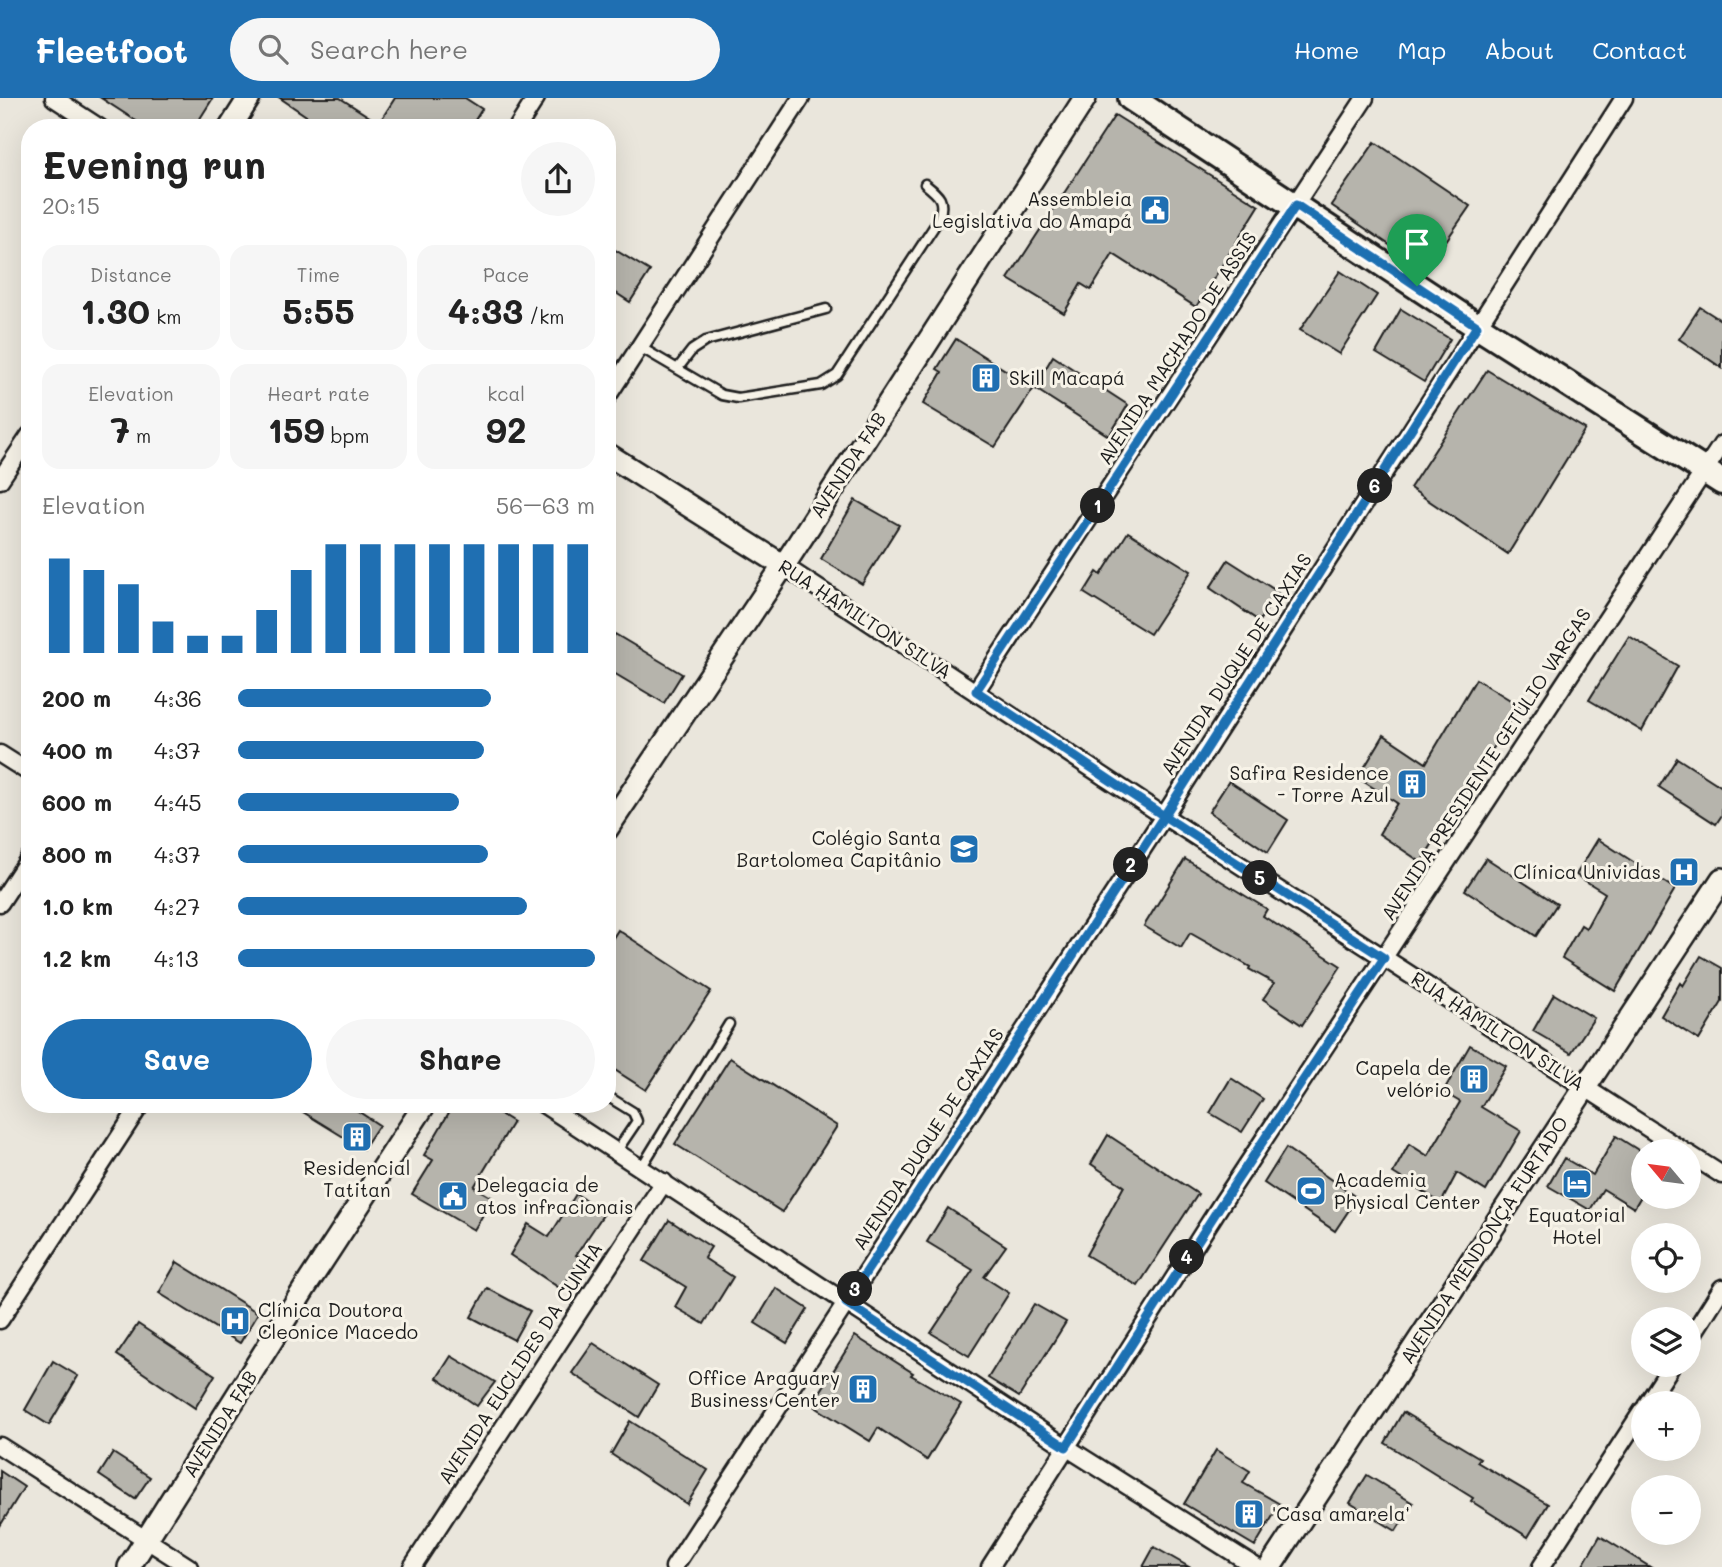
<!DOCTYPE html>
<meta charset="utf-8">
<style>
body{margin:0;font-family:Mali,sans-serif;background:#f6f6f6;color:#222;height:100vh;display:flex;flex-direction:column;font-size:26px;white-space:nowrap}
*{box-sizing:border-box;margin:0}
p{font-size:23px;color:#767676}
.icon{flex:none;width:38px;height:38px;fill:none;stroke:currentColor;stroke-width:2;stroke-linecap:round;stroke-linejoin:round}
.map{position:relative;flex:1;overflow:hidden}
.panel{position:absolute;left:21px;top:21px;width:595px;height:994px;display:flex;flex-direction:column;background:#fff;border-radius:28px;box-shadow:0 7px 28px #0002}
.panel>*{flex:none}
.needle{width:46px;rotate:299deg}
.controls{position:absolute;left:1631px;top:1041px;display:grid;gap:14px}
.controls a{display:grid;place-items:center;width:70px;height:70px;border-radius:50%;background:#fff;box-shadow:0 7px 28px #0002;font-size:35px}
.pin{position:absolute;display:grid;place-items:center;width:60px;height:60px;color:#fff;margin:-72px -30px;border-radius:50% 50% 50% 0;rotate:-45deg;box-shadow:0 0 7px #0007}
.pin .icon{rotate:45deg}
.km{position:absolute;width:35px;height:35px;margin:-18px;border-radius:50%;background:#222;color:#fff;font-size:19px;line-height:35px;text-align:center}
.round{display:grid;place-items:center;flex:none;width:74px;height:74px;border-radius:37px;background:#f6f6f6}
.summary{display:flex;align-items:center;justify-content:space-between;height:119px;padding:0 21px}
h1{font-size:38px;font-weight:700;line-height:52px}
.stats{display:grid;grid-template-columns:repeat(3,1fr);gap:10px;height:119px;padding:7px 21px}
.stats div{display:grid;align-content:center;border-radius:18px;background:#f6f6f6;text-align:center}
.stats b{font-size:35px;font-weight:700}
.stats small{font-size:19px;font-weight:400}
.stats p{font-size:19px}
.chart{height:196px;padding:14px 21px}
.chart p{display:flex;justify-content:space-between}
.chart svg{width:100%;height:126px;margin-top:7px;stroke:#1f6fb2;stroke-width:6}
.primary-button{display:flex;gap:14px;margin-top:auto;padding:14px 21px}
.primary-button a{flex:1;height:80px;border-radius:42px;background:#1f6fb2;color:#fff;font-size:28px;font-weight:700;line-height:80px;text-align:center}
.primary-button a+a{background:#f6f6f6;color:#222}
ul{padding:0 21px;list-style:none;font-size:23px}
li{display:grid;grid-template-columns:112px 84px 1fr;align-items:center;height:52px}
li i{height:18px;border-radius:9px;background:#1f6fb2}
header{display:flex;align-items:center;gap:42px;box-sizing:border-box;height:98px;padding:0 35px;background:#1f6fb2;color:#fff}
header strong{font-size:33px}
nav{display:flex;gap:38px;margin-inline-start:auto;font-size:24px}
.search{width:490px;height:63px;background:#f6f6f6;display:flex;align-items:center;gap:18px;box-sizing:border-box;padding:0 24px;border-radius:38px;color:#767676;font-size:26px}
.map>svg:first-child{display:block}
</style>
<header>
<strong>Fleetfoot</strong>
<div class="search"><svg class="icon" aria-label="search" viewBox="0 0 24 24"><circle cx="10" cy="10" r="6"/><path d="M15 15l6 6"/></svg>Search here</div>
<nav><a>Home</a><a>Map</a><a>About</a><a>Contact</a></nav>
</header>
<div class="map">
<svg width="1722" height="1469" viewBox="0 0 1722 1469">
<rect width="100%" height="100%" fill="#eae6dc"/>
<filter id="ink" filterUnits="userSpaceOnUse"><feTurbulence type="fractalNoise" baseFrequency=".0143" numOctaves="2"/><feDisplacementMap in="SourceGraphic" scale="14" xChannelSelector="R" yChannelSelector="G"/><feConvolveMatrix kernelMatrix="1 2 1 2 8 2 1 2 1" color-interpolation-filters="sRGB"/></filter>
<g filter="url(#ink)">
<!-- building -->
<g fill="#b6b4ac" stroke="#1c1c1c" stroke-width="2">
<path d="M101,0H213L194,30H147Z"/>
<path d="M280,0H340L379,25L395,0H465L482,11L470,30H324Z"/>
<path d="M1115,17L1259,108L1196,209L1113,156L1091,192L1081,186L1064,215L1008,181Z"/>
<path d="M1375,44L1470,108L1426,172L1331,107Z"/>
<path d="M607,147L650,173L630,204L607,189Z"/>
<path d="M1340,173L1377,197L1339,256L1300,232Z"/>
<path d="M1700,209L1722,223V270L1679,241Z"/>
<path d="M1401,211L1450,241L1424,284L1376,255Z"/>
<path d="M956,241L1034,290L995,349L923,306L942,274L937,271Z"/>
<path d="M1053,258L1128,307L1109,338L1034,290Z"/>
<path d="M1487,272L1585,331L1508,456L1410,390Z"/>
<path d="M855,402L899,427L862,486L821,461Z"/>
<path d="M1128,434L1191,473L1150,536L1084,495L1097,474L1101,477Z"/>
<path d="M1228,462L1278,494L1259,523L1210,490Z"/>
<path d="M615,536L682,576L664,605L607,571V549Z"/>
<path d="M1629,538L1678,568L1642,633L1589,602Z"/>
<path d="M1476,581L1520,608L1421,764L1379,736L1397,705L1358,680L1384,637L1426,665Z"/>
<path d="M1677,660L1722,689V717L1716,726L1659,689Z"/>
<path d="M1229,683L1288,722L1268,754L1209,714Z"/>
<path d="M1598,741L1675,791L1615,893L1562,860L1581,827L1586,830L1605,795L1576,777Z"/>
<path d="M1486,760L1557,806L1536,838L1465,792Z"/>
<path d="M1185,761L1267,811L1263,818L1341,868L1302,927L1263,901L1274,885L1249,871L1250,869L1190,835L1181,850L1144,828Z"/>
<path d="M618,832L711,893L646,992L607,967V849Z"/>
<path d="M1701,858L1722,870V904L1699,942L1661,918L1680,885L1683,888Z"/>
<path d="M1554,896L1594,920L1571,955L1533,933Z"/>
<path d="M1470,947L1506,968L1481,1009L1521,1033L1486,1093L1457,1075L1441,1105L1393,1075L1409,1046L1428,1058L1460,1004L1443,994Z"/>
<path d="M730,960L837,1028L782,1114L675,1046Z"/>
<path d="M1231,980L1263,1001L1242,1034L1210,1015Z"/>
<path d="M290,1006H347L379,1027L363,1051Z"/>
<path d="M454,1006H484L513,1024L474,1089L493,1100L474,1132L412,1096L433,1062L424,1057Z"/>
<path d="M1108,1037L1198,1096L1138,1188L1086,1157L1124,1088L1091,1066Z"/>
<path d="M1616,1038L1643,1055V1095L1634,1110L1603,1091L1590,1112L1548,1088L1564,1060L1593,1077Z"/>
<path d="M1286,1050L1357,1100L1335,1133L1264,1085Z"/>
<path d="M576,1096L605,1114L576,1157L582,1160L561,1191L510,1157L528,1126L549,1139Z"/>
<path d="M948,1110L1006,1148L984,1179L1009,1195L969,1258L931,1235L973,1172L927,1144Z"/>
<path d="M669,1122L711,1149L704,1160L733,1179L704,1226L675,1209L686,1189L644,1163Z"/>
<path d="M177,1164L258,1215L240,1245L159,1195Z"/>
<path d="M487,1190L530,1213L514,1242L471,1219Z"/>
<path d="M776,1190L808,1211L787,1245L755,1225Z"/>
<path d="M1034,1206L1066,1224L1019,1299L988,1280Z"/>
<path d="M138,1226L215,1277L195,1310L117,1257Z"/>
<path d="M855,1238L913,1275L911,1277L961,1306L927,1362L878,1330L870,1343L812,1307Z"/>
<path d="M593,1245L658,1287L639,1319L572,1275Z"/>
<path d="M451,1258L495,1284L477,1308L437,1280Z"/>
<path d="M53,1263L78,1278L49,1327L25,1312Z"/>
<path d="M1403,1314L1480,1360L1477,1364L1548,1406L1528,1439L1471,1403L1473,1400L1385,1345Z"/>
<path d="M630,1323L708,1372L687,1406L611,1356Z"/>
<path d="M1216,1352L1250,1373L1243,1385L1280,1406L1255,1448L1184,1406Z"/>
<path d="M113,1355L150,1379L135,1401L99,1377Z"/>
<path d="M0,1373L24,1389L0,1428Z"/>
<path d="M1367,1377L1413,1405L1396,1433L1350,1405Z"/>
<path d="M1600,1438L1650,1469H1582Z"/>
<path d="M1154,1449L1189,1469H1143Z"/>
</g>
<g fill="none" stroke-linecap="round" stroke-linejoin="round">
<!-- lane casing -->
<g stroke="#1c1c1c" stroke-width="13">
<g id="lane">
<path d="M640,249L722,297L738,300L821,287L837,277L939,121C945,102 940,98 925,86"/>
<path d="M678,270L692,252L706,243L826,211"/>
<path d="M607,998L633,1014L637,1023L616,1054"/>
<path d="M641,1070L729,926"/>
</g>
</g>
<!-- street casing -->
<g stroke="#1c1c1c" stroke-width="21">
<g id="street">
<path d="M54,0L100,30"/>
<path d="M517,30L536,0"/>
<path d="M607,299L801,0"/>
<path d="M0,382L30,337"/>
<path d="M784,468L1164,718L1685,1054"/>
<path d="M976,593L1365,0"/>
<path d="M0,656L30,675"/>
<path d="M0,805L30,759"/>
<path d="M543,1006L1066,1349L1256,1469"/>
<path d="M1689,1056L1722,1077"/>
<path d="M0,1222L141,1006"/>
<path d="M1689,1242L1722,1190"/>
<path d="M1647,1306L1672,1267"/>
<path d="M0,1348L189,1469"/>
<path d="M412,1469L664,1084"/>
<path d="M674,1469L1164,718L1624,0"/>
<path d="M990,1469L1222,1105L1722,346"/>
<path d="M1541,1469L1643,1312"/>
</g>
</g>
<!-- secondary casing -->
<g stroke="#1c1c1c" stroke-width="26">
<g id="secondary">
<path d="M230,30L249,0"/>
<path d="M607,356L784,468"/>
<path d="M607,731L790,458L1085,0"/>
<path d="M129,1469L306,1188L425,1006"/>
<path d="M1270,1469L1722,781"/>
</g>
</g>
<!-- primary casing -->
<g stroke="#1c1c1c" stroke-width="30">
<path id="primary" d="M1131,0L1477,228L1722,384"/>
</g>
<!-- lane -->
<use href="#lane" stroke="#f7f3e8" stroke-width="8"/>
<!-- street -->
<use href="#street" stroke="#f7f3e8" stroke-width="16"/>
<!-- secondary -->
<use href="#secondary" stroke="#f7f3e8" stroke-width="21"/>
<!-- primary -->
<use href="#primary" stroke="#f7f3e8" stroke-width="24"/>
</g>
</g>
<g fill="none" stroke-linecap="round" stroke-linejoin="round" filter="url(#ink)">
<!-- route casing -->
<g stroke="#fff" stroke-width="14">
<path id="route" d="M1417,188L1296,107L976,593L1164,718L846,1205L1066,1349L1222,1105L1384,860L1164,718L1477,228L1417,188"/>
</g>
<!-- route -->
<use href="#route" stroke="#1f6fb2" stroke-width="9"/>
</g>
<!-- icons -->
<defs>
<g id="civic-square" transform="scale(1.575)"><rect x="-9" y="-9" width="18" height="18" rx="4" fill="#1f6fb2" stroke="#f7f3e8"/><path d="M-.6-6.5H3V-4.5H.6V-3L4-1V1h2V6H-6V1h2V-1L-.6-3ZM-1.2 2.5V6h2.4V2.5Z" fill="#fff"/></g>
<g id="building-square" transform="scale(1.575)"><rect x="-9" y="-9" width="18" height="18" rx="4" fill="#1f6fb2" stroke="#f7f3e8"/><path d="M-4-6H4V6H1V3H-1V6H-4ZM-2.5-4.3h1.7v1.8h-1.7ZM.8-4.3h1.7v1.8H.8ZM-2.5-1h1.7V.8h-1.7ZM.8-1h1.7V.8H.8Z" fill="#fff"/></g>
<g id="school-square" transform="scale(1.575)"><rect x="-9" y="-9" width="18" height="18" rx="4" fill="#1f6fb2" stroke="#f7f3e8"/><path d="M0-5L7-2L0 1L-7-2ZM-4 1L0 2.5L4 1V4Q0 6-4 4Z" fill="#fff"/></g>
<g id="hospital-square" transform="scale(1.575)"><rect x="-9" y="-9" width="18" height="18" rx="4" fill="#1f6fb2" stroke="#f7f3e8"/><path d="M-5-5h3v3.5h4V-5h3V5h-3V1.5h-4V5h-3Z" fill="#fff"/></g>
<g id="hotel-square" transform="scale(1.575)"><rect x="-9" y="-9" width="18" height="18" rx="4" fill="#1f6fb2" stroke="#f7f3e8"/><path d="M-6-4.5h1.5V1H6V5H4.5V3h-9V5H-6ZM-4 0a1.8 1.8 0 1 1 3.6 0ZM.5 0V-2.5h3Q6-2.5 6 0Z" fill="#fff"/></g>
<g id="stadium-square" transform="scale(1.575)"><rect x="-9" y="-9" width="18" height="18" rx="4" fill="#1f6fb2" stroke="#f7f3e8"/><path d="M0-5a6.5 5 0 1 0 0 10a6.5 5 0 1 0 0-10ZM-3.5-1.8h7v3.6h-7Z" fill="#fff"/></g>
</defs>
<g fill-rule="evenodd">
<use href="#civic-square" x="1155" y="112"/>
<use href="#building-square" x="986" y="280"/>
<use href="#building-square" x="1412" y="686"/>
<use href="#school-square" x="964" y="751"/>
<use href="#hospital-square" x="1684" y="774"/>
<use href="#building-square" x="1474" y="981"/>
<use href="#building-square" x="357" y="1039"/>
<use href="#hotel-square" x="1577" y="1086"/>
<use href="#stadium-square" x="1311" y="1093"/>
<use href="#civic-square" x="453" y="1098"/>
<use href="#hospital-square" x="235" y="1223"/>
<use href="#building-square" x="863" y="1291"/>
<use href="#building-square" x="1249" y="1416"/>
</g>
<g text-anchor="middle" stroke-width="6" stroke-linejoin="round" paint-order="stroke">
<!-- poi labels -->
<g font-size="19" fill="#1c1c1c" stroke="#f7f3e8" text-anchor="end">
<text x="1132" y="108">Assembleia<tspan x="1132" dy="22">Legislativa do Amapá</tspan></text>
<text x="1009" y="287" text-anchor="start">Skill Macapá</text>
<text x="1389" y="682">Safira Residence<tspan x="1389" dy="22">- Torre Azul</tspan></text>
<text x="941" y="747">Colégio Santa<tspan x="941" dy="22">Bartolomea Capitânio</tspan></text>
<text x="1661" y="781">Clínica Unividas</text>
<text x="1451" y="977">Capela de<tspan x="1451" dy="22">velório</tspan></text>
<text x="357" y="1077" text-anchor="middle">Residencial<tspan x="357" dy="22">Tatitan</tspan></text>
<text x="1334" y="1089" text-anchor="start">Academia<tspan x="1334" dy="22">Physical Center</tspan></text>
<text x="476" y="1094" text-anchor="start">Delegacia de<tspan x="476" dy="22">atos infracionais</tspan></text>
<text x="1577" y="1124" text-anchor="middle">Equatorial<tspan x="1577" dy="22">Hotel</tspan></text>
<text x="258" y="1219" text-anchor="start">Clínica Doutora<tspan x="258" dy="22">Cleonice Macedo</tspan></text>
<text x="840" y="1287">Office Araguary<tspan x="840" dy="22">Business Center</tspan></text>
<text x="1272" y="1423" text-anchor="start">'Casa amarela'</text>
</g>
<!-- street labels -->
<g font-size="19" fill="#1c1c1c" stroke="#f7f3e8">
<text transform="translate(1177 250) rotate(-57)" y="7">AVENIDA MACHADO DE ASSIS</text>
<text transform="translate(848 367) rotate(-57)" y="7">AVENIDA FAB</text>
<text transform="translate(865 521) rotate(33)" y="7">RUA HAMILTON SILVA</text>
<text transform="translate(1236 566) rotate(-57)" y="7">AVENIDA DUQUE DE CAXIAS</text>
<text transform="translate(1486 666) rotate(-57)" y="7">AVENIDA PRESIDENTE GETÚLIO VARGAS</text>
<text transform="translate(1498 933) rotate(33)" y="7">RUA HAMILTON SILVA</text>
<text transform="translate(928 1041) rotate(-57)" y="7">AVENIDA DUQUE DE CAXIAS</text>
<text transform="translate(1484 1142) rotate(-57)" y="7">AVENIDA MENDONÇA FURTADO</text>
<text transform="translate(520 1265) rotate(-57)" y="7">AVENIDA EUCLIDES DA CUNHA</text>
<text transform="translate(220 1326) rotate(-58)" y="7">AVENIDA FAB</text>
</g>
</g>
</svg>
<div class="controls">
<a><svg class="needle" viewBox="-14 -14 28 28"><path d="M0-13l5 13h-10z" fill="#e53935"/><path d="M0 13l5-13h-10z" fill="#767676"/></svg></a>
<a><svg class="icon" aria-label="locate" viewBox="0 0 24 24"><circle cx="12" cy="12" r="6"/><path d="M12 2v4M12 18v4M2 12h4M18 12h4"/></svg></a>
<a><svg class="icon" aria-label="layers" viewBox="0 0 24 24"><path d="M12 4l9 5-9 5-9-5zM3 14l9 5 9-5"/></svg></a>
<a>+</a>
<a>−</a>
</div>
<div class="pin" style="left:1417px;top:188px;background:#1e9e55"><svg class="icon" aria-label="arrive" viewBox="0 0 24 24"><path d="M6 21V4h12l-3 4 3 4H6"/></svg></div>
<b class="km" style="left:1098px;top:408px">1</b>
<b class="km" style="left:1131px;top:767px">2</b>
<b class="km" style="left:855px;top:1191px">3</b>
<b class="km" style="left:1187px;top:1159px">4</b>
<b class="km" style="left:1260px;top:780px">5</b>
<b class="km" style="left:1375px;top:388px">6</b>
<section class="panel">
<div class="summary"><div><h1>Evening run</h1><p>20:15</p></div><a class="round"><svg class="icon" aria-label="share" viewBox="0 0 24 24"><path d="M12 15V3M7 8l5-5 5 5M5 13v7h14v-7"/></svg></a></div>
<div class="stats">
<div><p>Distance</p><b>1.30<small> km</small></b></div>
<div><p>Time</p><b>5:55</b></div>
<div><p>Pace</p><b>4:33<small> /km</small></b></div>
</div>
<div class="stats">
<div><p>Elevation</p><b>7<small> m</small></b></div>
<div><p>Heart rate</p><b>159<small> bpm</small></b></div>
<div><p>kcal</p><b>92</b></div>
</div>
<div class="chart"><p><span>Elevation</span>56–63 m</p>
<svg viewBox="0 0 160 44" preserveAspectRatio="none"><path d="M5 44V11M15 44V15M25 44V20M35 44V33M45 44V38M55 44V38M65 44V29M75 44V15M85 44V6M95 44V6M105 44V6M115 44V6M125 44V6M135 44V6M145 44V6M155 44V6"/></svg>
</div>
<ul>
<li><b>200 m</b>4:36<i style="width:71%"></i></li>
<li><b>400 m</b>4:37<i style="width:69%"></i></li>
<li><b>600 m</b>4:45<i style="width:62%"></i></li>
<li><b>800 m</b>4:37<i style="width:70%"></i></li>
<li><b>1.0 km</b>4:27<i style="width:81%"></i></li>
<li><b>1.2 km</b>4:13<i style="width:100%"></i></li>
</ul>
<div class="primary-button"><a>Save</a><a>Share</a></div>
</section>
</div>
